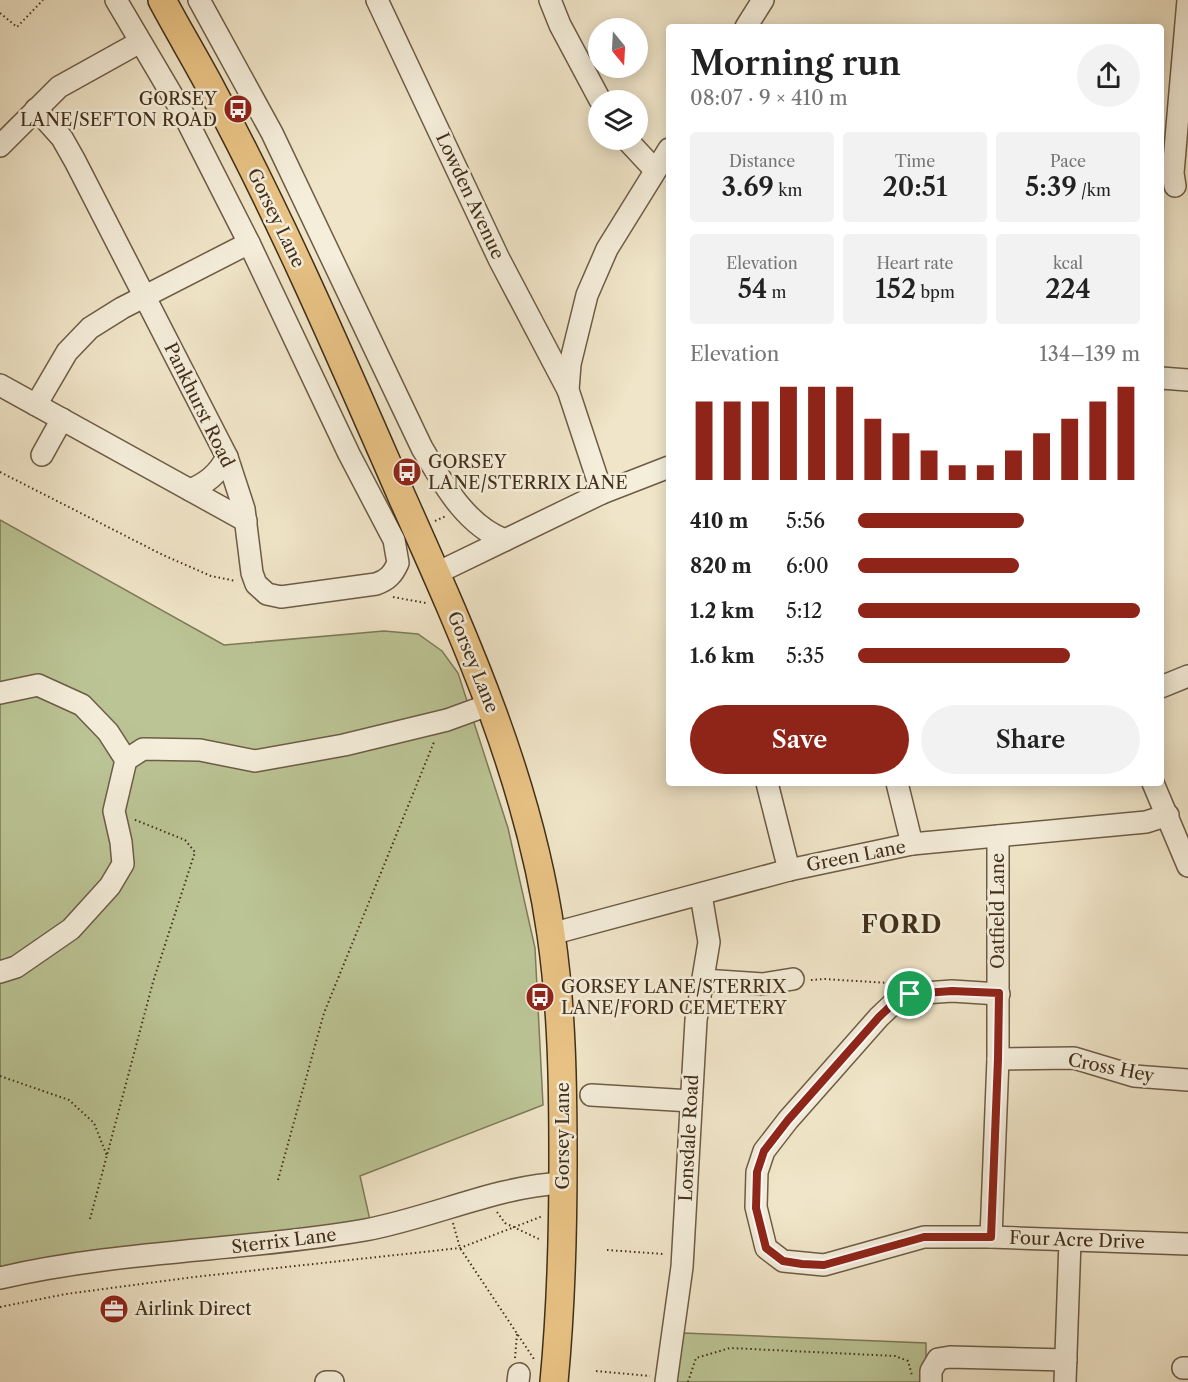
<!DOCTYPE html>
<meta charset="utf-8">
<style>
body{margin:0;font-family:"Libre Caslon Text",serif;background:#f2f2f2;color:#222;height:100vh;display:flex;flex-direction:column;font-size:22px;white-space:nowrap}
*{box-sizing:border-box;margin:0}
p{font-size:20px;color:#767676}
.icon{flex:none;width:33px;height:33px;fill:none;stroke:currentColor;stroke-width:2;stroke-linecap:round;stroke-linejoin:round}
.map{position:relative;flex:1;overflow:hidden}
.details{position:absolute;left:666px;top:24px;width:498px;height:762px;display:flex;flex-direction:column;background:#fff;border-radius:6px;box-shadow:0 3px 15px #0003}
.details>*{flex:none}
.needle{width:39px;rotate:162deg}
.tools{position:absolute;left:588px;top:18px;display:grid;gap:12px}
.tools a{display:grid;place-items:center;width:60px;height:60px;border-radius:50%;background:#fff;box-shadow:0 3px 15px #0003;font-size:30px}
.pin{position:absolute;display:grid;place-items:center;width:51px;height:51px;color:#fff;margin:-26px;border:3px solid #fff;border-radius:50%;box-shadow:0 2px 6px #0007}
.round{display:grid;place-items:center;flex:none;width:63px;height:63px;border-radius:32px;background:#f2f2f2}
.summary{display:flex;align-items:center;justify-content:space-between;height:102px;padding:0 24px}
h1{font-size:33px;font-weight:600;line-height:45px}
.metrics{display:grid;grid-template-columns:repeat(3,1fr);gap:9px;height:102px;padding:6px 24px}
.metrics div{display:grid;align-content:center;border-radius:6px;background:#f2f2f2;text-align:center}
.metrics b{font-size:26px;font-weight:600}
.metrics small{font-size:16px;font-weight:400}
.metrics p{font-size:16px}
.chart{height:168px;padding:12px 24px}
.chart p{display:flex;justify-content:space-between}
.chart svg{width:100%;height:108px;margin-top:6px;stroke:#8f2418;stroke-width:6}
.cta{display:flex;gap:12px;margin-top:auto;padding:12px 24px}
.cta a{flex:1;height:69px;border-radius:36px;background:#8f2418;color:#fff;font-size:24px;font-weight:600;line-height:69px;text-align:center}
.cta a+a{background:#f2f2f2;color:#222}
ul{padding:0 24px;list-style:none;font-size:20px}
li{display:grid;grid-template-columns:96px 72px 1fr;align-items:center;height:45px}
li i{height:15px;border-radius:8px;background:#8f2418}
.map>svg:first-child{display:block}
</style>
<div class="map">
<svg width="1188" height="1382" viewBox="0 0 1188 1382">
<rect width="100%" height="100%" fill="#f0e5c8"/>
<filter id="stains"><feTurbulence type="fractalNoise" baseFrequency=".00333" numOctaves="4"/><feColorMatrix values="0 0 0 0 .2 0 0 0 0 .09 0 0 0 0 .02 0 0 0 .5 -.17"/></filter>
<radialGradient id="worn" r=".72"><stop offset=".6" stop-color="#630" stop-opacity="0"/><stop offset="1" stop-color="#630" stop-opacity=".3"/></radialGradient>
<!-- green -->
<g fill="#bbc495" stroke="#7e7a58" stroke-width="1.5">
<path d="M0,520L224,645L384,631L418,634L442,651L458,673L508,828L535,948L543,1105L360,1176L370,1220L0,1268Z"/>
<path d="M683,1333L926,1343V1382H676Z"/>
</g>
<g fill="none" stroke-linecap="round" stroke-linejoin="round">
<!-- minor casing -->
<g stroke="#6d5c46" stroke-width="24">
<g id="minor">
<path d="M199,0L272,133L422,448C443,483 465,525 505,540"/>
<path d="M377,0L499,259L568,390"/>
<path d="M550,0L560,25L600,100"/>
<path d="M746,27L763,0"/>
<path d="M36,109L62,138L75,161L227,457L244,509L252,573L256,584L267,594L281,597L376,584C388,580 393,574 398,563L394,540L349,454L249,243L185,117L116,0"/>
<path d="M627,140L655,170"/>
<path d="M0,146L59,87L140,42"/>
<path d="M1175,186L1173,173L1188,0"/>
<path d="M1161,378L1188,380"/>
<path d="M0,385L246,521"/>
<path d="M36,405L67,352L90,328L122,308L249,243"/>
<path d="M42,455L62,419"/>
<path d="M190,490C207,483 218,474 227,457"/>
<path d="M602,493L568,390L570,364L587,295L607,249L669,149"/>
<path d="M437,573L602,493L669,467"/>
<path d="M1161,687L1188,676"/>
<path d="M0,693L38,685L82,705L108,732L126,760"/>
<path d="M767,783L789,870"/>
<path d="M897,783L912,844"/>
<path d="M1153,783L1188,866"/>
<path d="M551,934L789,870L912,844L1146,822L1168,815"/>
<path d="M0,972L16,967L71,929L110,886L123,864L121,842L114,811L126,760L143,749L200,750L255,761L344,745L447,720L491,704"/>
<path d="M703,980L763,984L793,979"/>
<path d="M999,994L952,991L910,994L896,1001L879,1017L788,1120L764,1151L757,1172L756,1207L766,1248L783,1261L824,1265L924,1237H991L1188,1244"/>
<path d="M998,1059L1074,1058L1134,1076L1188,1080"/>
<path d="M591,1095L691,1101"/>
<path d="M991,1237L998,1059V836"/>
<path d="M0,1278C120,1250 244,1251 365,1230C431,1218 497,1186 563,1183"/>
<path d="M1183,1368H1188"/>
<path d="M326,1382H333"/>
<path d="M518,1382L519,1374"/>
<path d="M666,1382L682,1267L696,1020L709,942L701,895"/>
<path d="M931,1382V1371L938,1359L950,1357L1066,1360"/>
<path d="M1065,1382L1070,1241"/>
</g>
</g>
<!-- major casing -->
<g stroke="#412f1a" stroke-width="30">
<path id="major" d="M162,0C178,30 196,60 212,90C283,222 342,360 402,497C465,638 529,779 551,934C562,1009 563,1086 563,1161C563,1235 561,1309 554,1382"/>
</g>
<!-- path -->
<g stroke="#412f1a" stroke-width="2" stroke-dasharray="1.5 3" stroke-linecap="butt">
<path d="M0,13L17,27L43,0"/>
<path d="M0,472L163,555L211,576L236,581"/>
<path d="M435,521L446,516"/>
<path d="M393,597L426,603"/>
<path d="M811,980L824,979L889,983"/>
<path d="M0,1076L69,1100L94,1123L107,1156"/>
<path d="M278,1180L324,1013L434,742"/>
<path d="M497,1212L505,1223L541,1240"/>
<path d="M90,1219L153,982L195,852L185,840L133,819"/>
<path d="M453,1223L460,1248L534,1359"/>
<path d="M607,1250L664,1254"/>
<path d="M0,1307L66,1294L194,1277L460,1248L543,1216"/>
<path d="M515,1358L517,1334"/>
<path d="M596,1371L650,1376"/>
<path d="M688,1382L696,1358L730,1348L895,1356L908,1361L912,1375"/>
</g>
<!-- minor -->
<use href="#minor" stroke="#f5eedb" stroke-width="21"/>
<!-- major -->
<use href="#major" stroke="#e8c284" stroke-width="27"/>
</g>
<g fill="none" stroke-linecap="round" stroke-linejoin="round">
<!-- route casing -->
<g stroke="#fff" stroke-width="12">
<path id="route" d="M952,991L999,993L998,1059L991,1237H924L824,1265L802,1264L783,1261L766,1248L756,1208L757,1172L764,1151L788,1120L879,1017L896,1001L910,994Z"/>
</g>
<!-- route -->
<use href="#route" stroke="#8f2418" stroke-width="8"/>
</g>
<!-- icons -->
<defs>
<g id="bus-disc" transform="scale(1.5)"><circle r="9.5" fill="#8f2418" stroke="#f5eedb"/><path d="M-5-6H5V4H4V6H2V4H-2V6H-4V4H-5ZM-3.5-4V0h7V-4ZM-3.5 1.2v1.5H-2V1.2ZM2 1.2v1.5H3.5V1.2Z" fill="#fff"/></g>
<g id="office-disc" transform="scale(1.5)"><circle r="9.5" fill="#8f2418" stroke="#f5eedb"/><path d="M-6-3h4V-5.5h4V-3h4V5H-6ZM-1-4.5V-3h2v-1.5ZM-6 0V1H6V0Z" fill="#fff"/></g>
</defs>
<g fill-rule="evenodd">
<use href="#bus-disc" x="238" y="109"/>
<use href="#bus-disc" x="407" y="472"/>
<use href="#bus-disc" x="540" y="997"/>
<use href="#office-disc" x="114" y="1309"/>
</g>
<g text-anchor="middle" stroke-width="5" stroke-linejoin="round" paint-order="stroke">
<!-- poi labels -->
<g font-size="18" fill="#412f1a" stroke="#f5eedb" text-anchor="start">
<text x="217" y="105" text-anchor="end">GORSEY<tspan x="217" dy="21">LANE/SEFTON ROAD</tspan></text>
<text x="428" y="468">GORSEY<tspan x="428" dy="21">LANE/STERRIX LANE</tspan></text>
<text x="561" y="993">GORSEY LANE/STERRIX<tspan x="561" dy="21">LANE/FORD CEMETERY</tspan></text>
<text x="135" y="1315">Airlink Direct</text>
</g>
<!-- street labels -->
<g font-size="18" fill="#412f1a" stroke="#f5eedb">
<text transform="translate(470 196) rotate(65)" y="6">Lowden Avenue</text>
<text transform="translate(276 218) rotate(64)" y="6">Gorsey Lane</text>
<text transform="translate(199 405) rotate(64)" y="6">Pankhurst Road</text>
<text transform="translate(473 662) rotate(68)" y="6">Gorsey Lane</text>
<text transform="translate(856 856) rotate(-11)" y="6">Green Lane</text>
<text transform="translate(998 911) rotate(-90)" y="6">Oatfield Lane</text>
<text transform="translate(1111 1068) rotate(11)" y="6">Cross Hey</text>
<text transform="translate(563 1136) rotate(-90)" y="6">Gorsey Lane</text>
<text transform="translate(689 1138) rotate(-87)" y="6">Lonsdale Road</text>
<text transform="translate(1077 1240) rotate(2)" y="6">Four Acre Drive</text>
<text transform="translate(284 1241) rotate(-7)" y="6">Sterrix Lane</text>
</g>
<!-- district labels -->
<g font-size="24" font-weight="bold" letter-spacing="1.5" fill="#412f1a" stroke="#f5eedb">
<text x="902" y="933">FORD</text>
</g>
</g>
<rect width="100%" height="100%" filter="url(#stains)"/>
<rect width="100%" height="100%" fill="url(#worn)"/>
</svg>
<div class="tools">
<a><svg class="needle" viewBox="-14 -14 28 28"><path d="M0-13l5 13h-10z" fill="#e53935"/><path d="M0 13l5-13h-10z" fill="#767676"/></svg></a>
<a><svg class="icon" aria-label="layers" viewBox="0 0 24 24"><path d="M12 4l9 5-9 5-9-5zM3 14l9 5 9-5"/></svg></a>
</div>
<div class="pin" style="left:910px;top:994px;background:#1e9e55"><svg class="icon" aria-label="arrive" viewBox="0 0 24 24"><path d="M6 21V4h12l-3 4 3 4H6"/></svg></div>
<section class="details">
<div class="summary"><div><h1>Morning run</h1><p>08:07 · 9 × 410 m</p></div><a class="round"><svg class="icon" aria-label="share" viewBox="0 0 24 24"><path d="M12 15V3M7 8l5-5 5 5M5 13v7h14v-7"/></svg></a></div>
<div class="metrics">
<div><p>Distance</p><b>3.69<small> km</small></b></div>
<div><p>Time</p><b>20:51</b></div>
<div><p>Pace</p><b>5:39<small> /km</small></b></div>
</div>
<div class="metrics">
<div><p>Elevation</p><b>54<small> m</small></b></div>
<div><p>Heart rate</p><b>152<small> bpm</small></b></div>
<div><p>kcal</p><b>224</b></div>
</div>
<div class="chart"><p><span>Elevation</span>134–139 m</p>
<svg viewBox="0 0 160 44" preserveAspectRatio="none"><path d="M5 44V12M15 44V12M25 44V12M35 44V6M45 44V6M55 44V6M65 44V19M75 44V25M85 44V32M95 44V38M105 44V38M115 44V32M125 44V25M135 44V19M145 44V12M155 44V6"/></svg>
</div>
<ul>
<li><b>410 m</b>5:56<i style="width:59%"></i></li>
<li><b>820 m</b>6:00<i style="width:57%"></i></li>
<li><b>1.2 km</b>5:12<i style="width:100%"></i></li>
<li><b>1.6 km</b>5:35<i style="width:75%"></i></li>
</ul>
<div class="cta"><a>Save</a><a>Share</a></div>
</section>
</div>
